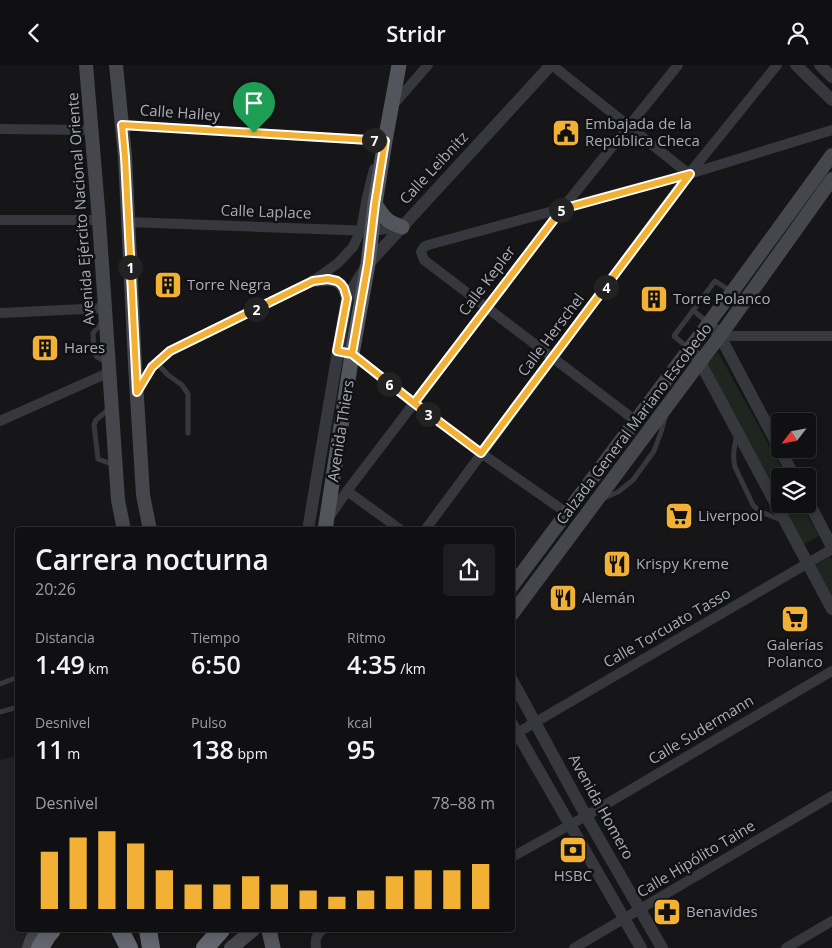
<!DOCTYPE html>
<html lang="es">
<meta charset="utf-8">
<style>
body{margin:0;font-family:"Open Sans",sans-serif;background:#1e1e20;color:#f1f3f6;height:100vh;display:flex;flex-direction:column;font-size:19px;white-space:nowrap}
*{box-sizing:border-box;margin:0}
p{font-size:16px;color:#9c9d9f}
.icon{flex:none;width:28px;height:28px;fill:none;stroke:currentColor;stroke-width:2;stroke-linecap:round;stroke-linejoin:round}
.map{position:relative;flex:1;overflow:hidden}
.panel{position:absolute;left:15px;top:462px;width:500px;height:405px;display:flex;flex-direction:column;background:#101012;border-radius:5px;box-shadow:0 2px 12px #0003,0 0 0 1px #303032}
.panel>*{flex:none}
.needle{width:32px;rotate:238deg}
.buttons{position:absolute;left:771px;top:348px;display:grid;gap:10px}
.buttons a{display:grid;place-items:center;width:45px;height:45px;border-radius:5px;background:#101012;box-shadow:0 2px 12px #0003,0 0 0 1px #303032;font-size:25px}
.pin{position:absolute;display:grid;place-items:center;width:42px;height:42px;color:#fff;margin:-51px -21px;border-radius:50% 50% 50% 0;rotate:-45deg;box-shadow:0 0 5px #0007}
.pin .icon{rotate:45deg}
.km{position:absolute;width:25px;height:25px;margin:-12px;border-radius:50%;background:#222;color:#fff;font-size:14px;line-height:25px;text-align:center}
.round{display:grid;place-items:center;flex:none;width:52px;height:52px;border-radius:5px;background:#1e1e20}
.overview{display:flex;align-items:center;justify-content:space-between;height:85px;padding:0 20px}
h1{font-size:28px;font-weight:600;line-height:38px}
.stats{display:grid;grid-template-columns:repeat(3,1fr);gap:8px;height:85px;padding:5px 20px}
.stats div{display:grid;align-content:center}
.stats b{font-size:25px;font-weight:600}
.stats small{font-size:14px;font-weight:400}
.stats p{font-size:14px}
.chart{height:140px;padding:10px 20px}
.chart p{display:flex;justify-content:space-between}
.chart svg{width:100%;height:90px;margin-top:5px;stroke:#f2b134;stroke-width:6}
header{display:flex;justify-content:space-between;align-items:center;height:65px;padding:0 20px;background:#101012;font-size:22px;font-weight:600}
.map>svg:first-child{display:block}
</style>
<header><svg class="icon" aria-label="back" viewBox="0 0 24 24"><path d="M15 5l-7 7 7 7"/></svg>Stridr<svg class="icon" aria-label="person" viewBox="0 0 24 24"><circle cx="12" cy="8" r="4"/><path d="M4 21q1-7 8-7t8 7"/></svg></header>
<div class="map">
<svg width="832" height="883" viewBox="0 0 832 883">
<rect width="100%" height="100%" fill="#161618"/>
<!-- built -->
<path fill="#222225" d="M17,690L18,865H30L25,870L22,883H0V695Z"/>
<!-- green -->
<g fill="#1e261f">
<path d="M718,287L786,411H780V435L706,300Z"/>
<path d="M782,439H801L819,471L804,479Z"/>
<path d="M830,491L832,495V534L815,501Z"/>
</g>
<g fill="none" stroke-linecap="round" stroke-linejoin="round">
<!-- service -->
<g stroke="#37383d" stroke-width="5">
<path d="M693,245L708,258"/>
<path d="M103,256L93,268L94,288L97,292L106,297"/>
<path d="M688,283L674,271L715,216L732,227"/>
<path d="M157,298L168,310L182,320L188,329V368"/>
<path d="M110,343L96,355L94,360L98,394L114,400"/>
<path d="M737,370C734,381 732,391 735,402L753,440L759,446L781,455"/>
<path d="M604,433L618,427L633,415L654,386L661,367L665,352"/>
<path d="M0,619L18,612"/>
<path d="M0,647L18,642"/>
</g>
<!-- minor -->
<g stroke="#37383d" stroke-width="10">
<path d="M552,0L689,109"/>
<path d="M393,40L428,0"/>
<path d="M122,60L385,76"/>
<path d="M0,64L92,65"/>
<path d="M0,155H99"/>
<path d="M128,157L372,166L399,162"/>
<path d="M0,248L105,243"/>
<path d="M720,271H832"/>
<path d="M337,286L352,289L414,338L481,388L567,448"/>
<path d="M137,327L152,302L170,286L313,216L338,198L353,182L361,165L367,132L374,104"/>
<path d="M0,356L110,307"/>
<path d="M636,356L424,195L421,187L424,182L428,180L689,109L832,65"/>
<path d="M347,426L401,465"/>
<path d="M330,451L347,426L562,144L678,0"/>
<path d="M425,465L689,109L777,0"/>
<path d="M517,668L832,484"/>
<path d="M512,792L586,751L832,606"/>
<path d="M316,883C315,875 316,870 322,865"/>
<path d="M574,883L832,731"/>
<path d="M786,883L832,856"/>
</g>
<!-- tertiary -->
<g stroke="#37383d" stroke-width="12">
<path d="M796,0L832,35"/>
<path d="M820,0L832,12"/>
<path d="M313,216C333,214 341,212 347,233"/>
<path d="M709,258L720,271L794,411"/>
<path d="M690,284L700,297L832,544"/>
<path d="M808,436L832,482"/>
<path d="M308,465L347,233L368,199L551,0"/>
<path d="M512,615L586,751L662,883"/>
<path d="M512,659L641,883"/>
</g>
<!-- secondary -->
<g stroke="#45474d" stroke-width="14">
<path d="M86,0L99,155L118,435L124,465"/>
<path d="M116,0L125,91L135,299L143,430L150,465"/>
<path d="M512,521L732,227L832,90"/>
<path d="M512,549L700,297L720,271L832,114"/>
<path d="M29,883L32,874L38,865"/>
<path d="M231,883L253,865"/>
</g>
<!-- primary -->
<g stroke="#53555c" stroke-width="15">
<path d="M375,139C383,152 387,157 402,162"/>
<path d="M325,465L352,289L368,199L375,139L385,76L399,0"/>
<path d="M269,865L273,883"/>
</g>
<!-- motorway -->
<g stroke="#63666e" stroke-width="18">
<path d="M120,865L129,883"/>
<path d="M148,865L151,883"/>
<path d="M40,883L47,871L52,865"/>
<path d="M205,883L221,865"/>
</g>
</g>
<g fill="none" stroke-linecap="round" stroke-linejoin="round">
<!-- route casing -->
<g stroke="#fff" stroke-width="10">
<path id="route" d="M254,68L122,60L125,92L137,327L152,302L170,286L313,216L328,214L337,216L341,219L344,223L347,233L337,286L352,289L414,338L481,388L690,109L562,144L414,338L352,289L368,198L375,139L385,76L254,68"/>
</g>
<!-- route -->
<use href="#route" stroke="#f2b134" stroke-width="6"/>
</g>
<!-- icons -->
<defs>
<g id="civic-square" transform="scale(1.4375)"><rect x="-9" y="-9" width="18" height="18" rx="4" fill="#f2b134" stroke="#111113"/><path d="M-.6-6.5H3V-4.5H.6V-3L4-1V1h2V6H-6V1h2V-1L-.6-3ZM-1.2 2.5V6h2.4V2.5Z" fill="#111"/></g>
<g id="building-square" transform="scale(1.4375)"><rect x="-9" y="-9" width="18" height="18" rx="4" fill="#f2b134" stroke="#111113"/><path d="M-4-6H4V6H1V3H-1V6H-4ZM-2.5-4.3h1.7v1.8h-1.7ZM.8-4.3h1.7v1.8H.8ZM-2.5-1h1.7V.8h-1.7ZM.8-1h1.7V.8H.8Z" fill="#111"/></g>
<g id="supermarket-square" transform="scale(1.4375)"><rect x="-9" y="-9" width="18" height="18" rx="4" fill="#f2b134" stroke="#111113"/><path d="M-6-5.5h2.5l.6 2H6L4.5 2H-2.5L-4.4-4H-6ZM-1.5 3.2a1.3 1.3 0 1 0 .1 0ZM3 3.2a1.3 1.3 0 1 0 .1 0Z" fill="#111"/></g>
<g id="restaurant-square" transform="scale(1.4375)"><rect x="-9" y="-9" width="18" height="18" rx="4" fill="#f2b134" stroke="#111113"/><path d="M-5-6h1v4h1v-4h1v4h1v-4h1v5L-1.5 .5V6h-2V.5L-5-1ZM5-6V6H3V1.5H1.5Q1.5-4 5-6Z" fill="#111"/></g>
<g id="bank-square" transform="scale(1.4375)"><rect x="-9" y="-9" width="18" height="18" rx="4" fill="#f2b134" stroke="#111113"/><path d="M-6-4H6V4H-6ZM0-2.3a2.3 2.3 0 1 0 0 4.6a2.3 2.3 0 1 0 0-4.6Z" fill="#111"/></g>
<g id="pharmacy-square" transform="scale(1.4375)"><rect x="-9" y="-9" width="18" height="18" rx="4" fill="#f2b134" stroke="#111113"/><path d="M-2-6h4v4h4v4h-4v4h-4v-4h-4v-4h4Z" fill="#111"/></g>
</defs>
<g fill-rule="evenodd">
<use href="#civic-square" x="566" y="68"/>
<use href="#building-square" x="168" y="220"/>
<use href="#building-square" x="654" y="234"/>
<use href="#building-square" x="45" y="283"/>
<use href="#supermarket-square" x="679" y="451"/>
<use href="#restaurant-square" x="617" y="499"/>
<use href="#restaurant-square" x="563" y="533"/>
<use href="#supermarket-square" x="795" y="554"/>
<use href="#bank-square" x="573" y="785"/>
<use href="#pharmacy-square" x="667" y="847"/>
</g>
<g text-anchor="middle" stroke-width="5" stroke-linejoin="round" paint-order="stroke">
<!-- street labels -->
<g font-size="15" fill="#a8adb8" stroke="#111113">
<text transform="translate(180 48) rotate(4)" y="5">Calle Halley</text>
<text transform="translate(434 103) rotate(-47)" y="5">Calle Leibnitz</text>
<text transform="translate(81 144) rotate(-94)" y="5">Avenida Ejército Nacional Oriente</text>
<text transform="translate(266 147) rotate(2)" y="5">Calle Laplace</text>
<text transform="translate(487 216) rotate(-53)" y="5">Calle Kepler</text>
<text transform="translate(551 270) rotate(-53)" y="5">Calle Herschel</text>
<text transform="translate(634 359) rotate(-53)" y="5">Calzada General Mariano Escobedo</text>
<text transform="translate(341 366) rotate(-81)" y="5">Avenida Thiers</text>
<text transform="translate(667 563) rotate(-30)" y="5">Calle Torcuato Tasso</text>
<text transform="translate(701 665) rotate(-31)" y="5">Calle Sudermann</text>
<text transform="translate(601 742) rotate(61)" y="5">Avenida Homero</text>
<text transform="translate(696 794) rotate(-31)" y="5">Calle Hipólito Taine</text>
</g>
<!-- poi labels -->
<g font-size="15" fill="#a8adb8" stroke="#111113" text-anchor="start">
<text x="585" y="64">Embajada de la<tspan x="585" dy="17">República Checa</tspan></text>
<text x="187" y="225">Torre Negra</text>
<text x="673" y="239">Torre Polanco</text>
<text x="64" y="288">Hares</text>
<text x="698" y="456">Liverpool</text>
<text x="636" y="504">Krispy Kreme</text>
<text x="582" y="538">Alemán</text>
<text x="795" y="585" text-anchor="middle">Galerías<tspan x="795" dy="17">Polanco</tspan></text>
<text x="573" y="816" text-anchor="middle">HSBC</text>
<text x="686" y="852">Benavides</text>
</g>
</g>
</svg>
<div class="buttons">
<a><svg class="needle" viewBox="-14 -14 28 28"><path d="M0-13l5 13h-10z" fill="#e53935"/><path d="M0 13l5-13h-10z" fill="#9c9d9f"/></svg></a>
<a><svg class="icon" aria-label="layers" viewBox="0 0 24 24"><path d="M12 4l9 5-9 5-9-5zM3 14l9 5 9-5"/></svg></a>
</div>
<div class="pin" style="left:254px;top:68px;background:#1e9e55"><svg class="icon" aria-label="arrive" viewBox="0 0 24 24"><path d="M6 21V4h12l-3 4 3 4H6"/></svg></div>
<b class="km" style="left:130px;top:202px">1</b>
<b class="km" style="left:256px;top:244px">2</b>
<b class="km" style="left:428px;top:349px">3</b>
<b class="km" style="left:606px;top:222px">4</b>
<b class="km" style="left:561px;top:145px">5</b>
<b class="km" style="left:389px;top:319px">6</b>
<b class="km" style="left:374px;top:75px">7</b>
<section class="panel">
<div class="overview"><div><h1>Carrera nocturna</h1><p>20:26</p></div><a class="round"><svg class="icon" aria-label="share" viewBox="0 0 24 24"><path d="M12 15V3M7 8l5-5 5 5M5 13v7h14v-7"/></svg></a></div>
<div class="stats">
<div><p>Distancia</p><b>1.49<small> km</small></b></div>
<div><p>Tiempo</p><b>6:50</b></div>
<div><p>Ritmo</p><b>4:35<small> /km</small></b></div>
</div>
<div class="stats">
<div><p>Desnivel</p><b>11<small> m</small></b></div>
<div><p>Pulso</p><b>138<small> bpm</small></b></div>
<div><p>kcal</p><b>95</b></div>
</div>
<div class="chart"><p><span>Desnivel</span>78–88 m</p>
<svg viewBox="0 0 160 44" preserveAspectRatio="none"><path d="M5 44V16M15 44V9M25 44V6M35 44V12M45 44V25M55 44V32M65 44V32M75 44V28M85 44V32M95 44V35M105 44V38M115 44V35M125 44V28M135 44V25M145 44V25M155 44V22"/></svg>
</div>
</section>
</div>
